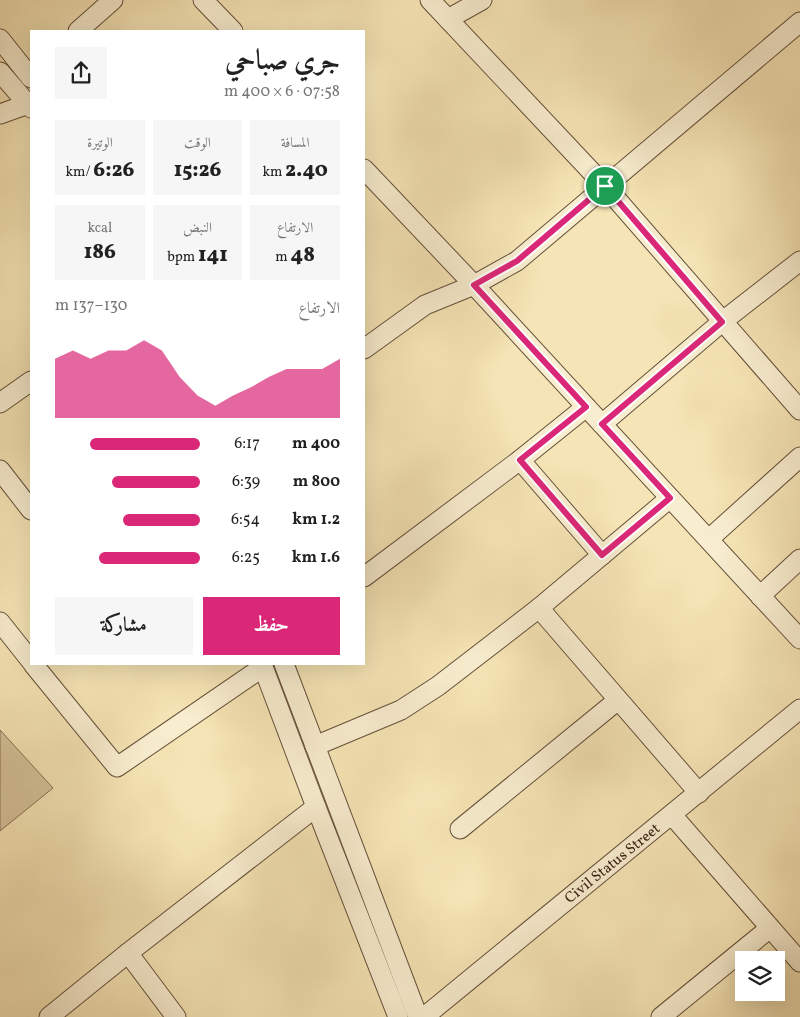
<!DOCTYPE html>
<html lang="ar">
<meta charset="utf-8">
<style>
body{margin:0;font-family:Vollkorn,Amiri,serif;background:#f6f6f6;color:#222;direction:rtl;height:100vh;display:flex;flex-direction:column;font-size:19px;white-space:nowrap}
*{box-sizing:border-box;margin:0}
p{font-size:16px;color:#767676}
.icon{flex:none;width:28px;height:28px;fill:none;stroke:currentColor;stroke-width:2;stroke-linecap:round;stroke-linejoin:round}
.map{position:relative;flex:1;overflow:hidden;direction:ltr}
.sheet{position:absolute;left:30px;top:30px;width:335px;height:635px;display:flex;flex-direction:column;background:#fff;border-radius:0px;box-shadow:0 5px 20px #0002;direction:rtl}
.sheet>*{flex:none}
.controls{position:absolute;left:735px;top:951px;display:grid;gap:10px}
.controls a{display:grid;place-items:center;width:50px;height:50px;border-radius:0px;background:#fff;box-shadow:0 5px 20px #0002;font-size:25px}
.pin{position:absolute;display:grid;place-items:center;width:42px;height:42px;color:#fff;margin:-21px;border:2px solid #fff;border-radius:50%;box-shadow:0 1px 5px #0007}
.round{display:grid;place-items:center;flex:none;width:52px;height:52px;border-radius:0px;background:#f6f6f6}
.headline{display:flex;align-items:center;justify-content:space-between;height:85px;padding:0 25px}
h1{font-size:28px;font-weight:800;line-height:38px}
.metrics{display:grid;grid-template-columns:repeat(3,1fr);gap:8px;height:85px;padding:5px 25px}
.metrics div{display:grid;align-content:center;border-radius:0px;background:#f6f6f6;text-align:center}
.metrics b{font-size:21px;font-weight:800}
.metrics small{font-size:14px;font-weight:400}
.metrics p{font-size:14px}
.chart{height:140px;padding:10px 25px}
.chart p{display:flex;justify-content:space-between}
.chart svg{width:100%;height:90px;margin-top:5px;fill:#db2777;opacity:.7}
.action{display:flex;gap:10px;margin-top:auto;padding:10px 25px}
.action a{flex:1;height:58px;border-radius:0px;background:#db2777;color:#fff;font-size:20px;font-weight:800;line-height:58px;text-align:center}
.action a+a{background:#f6f6f6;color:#222}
ul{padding:0 25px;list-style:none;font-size:16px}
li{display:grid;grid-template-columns:80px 60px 1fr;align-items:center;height:38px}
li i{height:12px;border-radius:6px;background:#db2777}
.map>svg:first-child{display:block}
</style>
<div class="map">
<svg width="800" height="1017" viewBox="0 0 800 1017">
<rect width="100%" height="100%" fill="#f5e4b5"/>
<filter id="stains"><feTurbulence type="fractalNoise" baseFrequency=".004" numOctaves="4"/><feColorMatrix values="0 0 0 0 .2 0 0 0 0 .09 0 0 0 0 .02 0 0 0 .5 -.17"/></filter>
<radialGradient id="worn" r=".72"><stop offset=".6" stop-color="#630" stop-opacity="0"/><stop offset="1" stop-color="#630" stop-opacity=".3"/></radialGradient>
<!-- garden -->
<path fill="#d5c299" stroke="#867055" d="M0,730L53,788L0,831Z"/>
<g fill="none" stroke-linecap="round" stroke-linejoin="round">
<!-- minor casing -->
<g stroke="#66503a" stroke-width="21">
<g id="minor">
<path d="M203,0L233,31"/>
<path d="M430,0L605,186L800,410"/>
<path d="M448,19L482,0"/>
<path d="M78,31L113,0"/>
<path d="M0,39L31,78"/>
<path d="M0,72L31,108"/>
<path d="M0,114L28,104"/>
<path d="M364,169L474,285L800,639"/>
<path d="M364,349L425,305L474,285L517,261L800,22"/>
<path d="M0,403L31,381"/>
<path d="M602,424L723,321L800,261"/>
<path d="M520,460L602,555"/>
<path d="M0,470L31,510"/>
<path d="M709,539L800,457"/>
<path d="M364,577L520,460L586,407"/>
<path d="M760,596L800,559"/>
<path d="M539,608L699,793"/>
<path d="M0,622L31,661"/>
<path d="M33,664L117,767L263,667"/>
<path d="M262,664L316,807L398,1017"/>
<path d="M284,664L418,1017"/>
<path d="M315,746L401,710L438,686L539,608L670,498"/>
<path d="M672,815L800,962"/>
<path d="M460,829L618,700"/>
<path d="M128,953L176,1017"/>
<path d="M49,1017L128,953L316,807"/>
<path d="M424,1017L800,709"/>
<path d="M661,1017L770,928"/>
</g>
</g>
<!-- minor -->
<use href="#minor" stroke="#f8edcf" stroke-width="19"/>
</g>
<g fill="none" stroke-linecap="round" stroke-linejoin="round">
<!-- route casing -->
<g stroke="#fff" stroke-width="10">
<path id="route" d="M605,186L722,322L602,424L670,498L602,555L520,460L586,407L474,285L517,261Z"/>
</g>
<!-- route -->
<use href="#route" stroke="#db2777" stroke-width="6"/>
</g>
<g text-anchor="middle" stroke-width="4" stroke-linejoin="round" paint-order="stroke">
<!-- street labels -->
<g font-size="15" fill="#361e11" stroke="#f8edcf">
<text transform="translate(612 863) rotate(-39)" y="5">Civil Status Street</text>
</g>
</g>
<rect width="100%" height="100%" filter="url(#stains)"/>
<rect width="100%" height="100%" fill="url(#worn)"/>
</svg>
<div class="controls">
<a><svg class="icon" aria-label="layers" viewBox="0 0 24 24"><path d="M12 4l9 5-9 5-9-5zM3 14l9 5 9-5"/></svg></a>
</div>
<div class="pin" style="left:605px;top:186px;background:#1e9e55"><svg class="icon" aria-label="arrive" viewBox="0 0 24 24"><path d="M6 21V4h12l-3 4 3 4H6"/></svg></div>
<section class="sheet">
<div class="headline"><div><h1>جري صباحي</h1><p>07:58 · 6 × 400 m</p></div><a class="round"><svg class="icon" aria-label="share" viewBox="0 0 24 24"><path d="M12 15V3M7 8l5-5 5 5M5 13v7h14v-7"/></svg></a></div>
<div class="metrics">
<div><p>المسافة</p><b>2.40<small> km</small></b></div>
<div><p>الوقت</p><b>15:26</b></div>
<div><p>الوتيرة</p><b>6:26<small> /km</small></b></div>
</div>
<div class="metrics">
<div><p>الارتفاع</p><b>48<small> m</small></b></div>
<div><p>النبض</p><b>141<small> bpm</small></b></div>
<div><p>kcal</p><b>186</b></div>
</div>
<div class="chart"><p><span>الارتفاع</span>130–137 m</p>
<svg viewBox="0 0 160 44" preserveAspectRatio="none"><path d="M0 44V15L10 11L20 15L30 11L40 11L50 6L60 11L70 24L80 33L90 38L100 33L110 29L120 24L130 20L140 20L150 20L160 15V44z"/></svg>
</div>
<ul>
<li><b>400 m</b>6:17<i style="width:76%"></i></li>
<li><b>800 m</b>6:39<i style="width:61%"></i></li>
<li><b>1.2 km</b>6:54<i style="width:53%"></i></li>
<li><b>1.6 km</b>6:25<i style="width:70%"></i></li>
</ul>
<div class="action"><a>حفظ</a><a>مشاركة</a></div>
</section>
</div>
